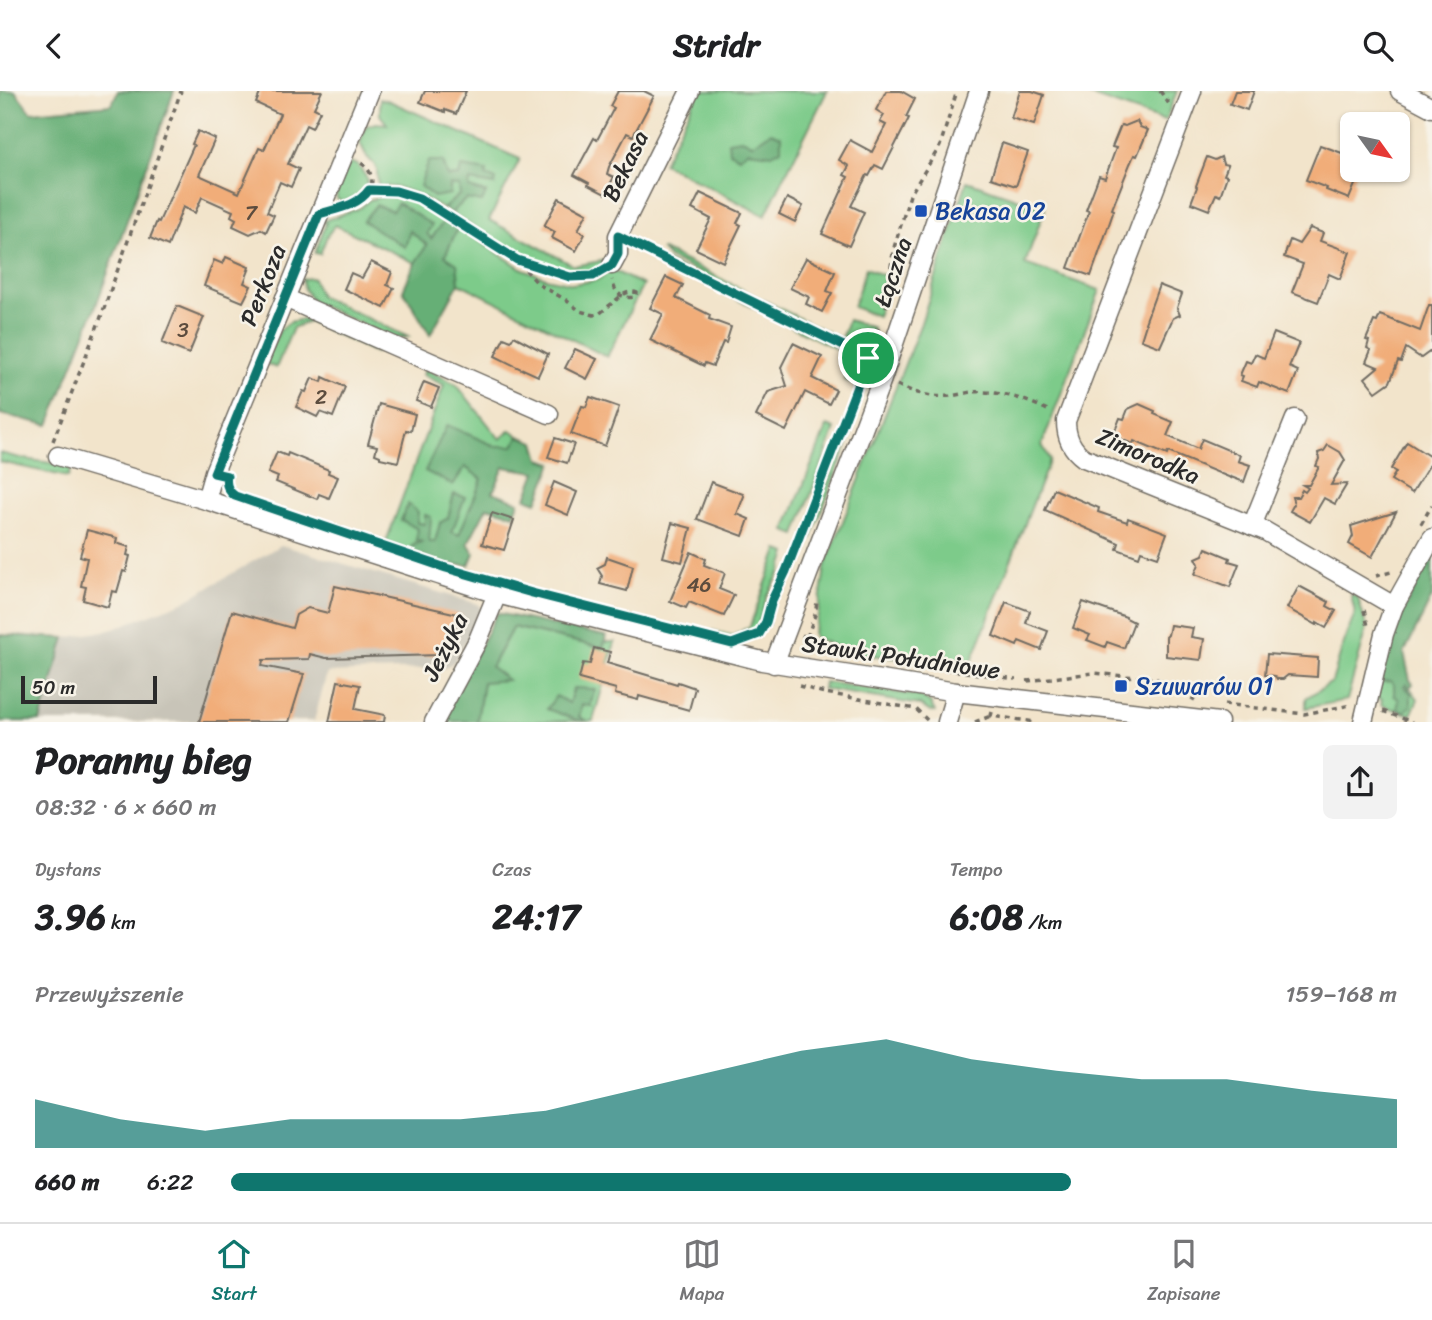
<!DOCTYPE html>
<html lang="pl">
<meta charset="utf-8">
<style>
body{margin:0;font-family:Sriracha,sans-serif;background:#f2f2f2;color:#202124;height:100vh;display:flex;flex-direction:column;font-size:26px;white-space:nowrap}
*{box-sizing:border-box;margin:0}
p{font-size:23px;color:#757577}
.icon{flex:none;width:38px;height:38px;fill:none;stroke:currentColor;stroke-width:2;stroke-linecap:round;stroke-linejoin:round}
.map{position:relative;height:631px;overflow:hidden}
.panel{display:flex;flex-direction:column;background:#fff;flex:1}
.panel>*{flex:none}
.needle{width:46px;rotate:123deg}
.controls{position:absolute;left:1340px;top:21px;display:grid;gap:14px}
.controls a{display:grid;place-items:center;width:70px;height:70px;border-radius:10px;background:#fff;box-shadow:0 2px 5px #0004;font-size:35px}
.scale{position:absolute;left:21px;bottom:18px;width:136px;box-sizing:border-box;padding-left:7px;border:4px solid #2b2b2b;border-top:0;font-size:19px;line-height:24px;white-space:nowrap;color:#2b2b2b;-webkit-text-stroke:5px #f7f3e8;paint-order:stroke}
.pin{position:absolute;display:grid;place-items:center;width:60px;height:60px;color:#fff;margin:-30px;border:4px solid #fff;border-radius:50%;box-shadow:0 2px 7px #0007}
.round{display:grid;place-items:center;flex:none;width:74px;height:74px;border-radius:10px;background:#f2f2f2}
.head{display:flex;align-items:center;justify-content:space-between;height:119px;padding:0 35px}
h1{font-size:38px;font-weight:800;line-height:52px}
.metrics{display:grid;grid-template-columns:repeat(3,1fr);gap:10px;height:119px;padding:7px 35px}
.metrics div{display:grid;align-content:center}
.metrics b{font-size:35px;font-weight:800}
.metrics small{font-size:19px;font-weight:400}
.metrics p{font-size:19px}
.chart{height:196px;padding:14px 35px}
.chart p{display:flex;justify-content:space-between}
.chart svg{width:100%;height:126px;margin-top:7px;fill:#0f766e;opacity:.7}
ul{padding:0 35px;list-style:none;font-size:23px}
li{display:grid;grid-template-columns:112px 84px 1fr;align-items:center;height:52px}
li i{height:18px;border-radius:9px;background:#0f766e}
header{display:flex;justify-content:space-between;align-items:center;height:91px;padding:0 35px;background:#fff;font-size:32px;font-weight:800}
.dock{display:flex;justify-content:space-around;align-items:center;height:98px;border-top:2px solid #e0e0e0;background:#fff;font-size:19px;color:#757577}
.dock a{display:grid;justify-items:center;gap:4px}
.dock .current{color:#0f766e}
.map>svg:first-child{display:block}
</style>
<header><svg class="icon" aria-label="back" viewBox="0 0 24 24"><path d="M15 5l-7 7 7 7"/></svg>Stridr<svg class="icon" aria-label="search" viewBox="0 0 24 24"><circle cx="10" cy="10" r="6"/><path d="M15 15l6 6"/></svg></header>
<div class="map">
<svg width="1432" height="631" viewBox="0 0 1432 631">
<rect width="100%" height="100%" fill="#f7f3e8"/>
<filter id="ink" filterUnits="userSpaceOnUse"><feTurbulence type="fractalNoise" baseFrequency=".0143" numOctaves="2"/><feDisplacementMap in="SourceGraphic" scale="14" xChannelSelector="R" yChannelSelector="G"/><feConvolveMatrix kernelMatrix="1 2 1 2 8 2 1 2 1" color-interpolation-filters="sRGB"/></filter>
<filter id="wash" filterUnits="userSpaceOnUse"><feTurbulence type="fractalNoise" baseFrequency=".00686" numOctaves="4" result="noise"/><feDisplacementMap in="SourceGraphic" scale="28" xChannelSelector="R" yChannelSelector="G"/><feGaussianBlur stdDeviation="1.57" result="paint"/><feColorMatrix in="noise" values="0 0 0 0 0 0 0 0 0 0 0 0 0 0 0 0 0 1.4 0 .05"/><feComposite in="paint" operator="in"/></filter>
<g filter="url(#wash)">
<rect width="100%" height="100%" fill="#f2e4cb"/>
<!-- industrial -->
<path fill="#c8c4b8" d="M281,454L478,513L482,520L454,571L445,577L327,582L314,630L40,631L65,547L110,539L183,511Z"/>
<!-- green -->
<g fill="#7dcb8a" stroke="#547b5a" stroke-width="2">
<path d="M699,0H827L765,125L663,72Z"/>
<path d="M1077,0H1177L1165,30Z"/>
<path d="M380,8L387,9L520,68L489,129L574,175L606,169C602,174 600,178 595,180C557,195 483,141 451,122L466,108L469,90L459,85L448,86L429,70L421,96L434,106L450,94H459L460,103L443,118C420,104 406,95 378,95L377,79L374,73L367,66L360,52L366,35L376,32L387,33L380,24Z"/>
<path d="M352,72L358,74L368,89C363,103 356,107 342,111L337,108L336,102L344,77Z"/>
<path d="M967,90L1045,117L1025,173L1100,199L1042,354L1050,368L970,575L850,562L814,546L813,541L818,524L825,476L921,232Z"/>
<path d="M384,105C408,105 426,115 446,127L431,149L427,142L392,120L364,130L405,155L410,140L427,154L415,172L335,134L327,145L320,163L315,162L326,132L323,130L360,117L369,109Z"/>
<path d="M458,136L521,177L546,187L573,193L597,189L612,179L643,194L607,266L459,192L457,173L445,165Z"/>
<path d="M661,158L841,248L848,229L873,237L866,257L861,260L840,251L669,167Z"/>
<path d="M656,168L666,170L838,254L837,257L858,268L859,274L853,292L844,289L853,266Z"/>
<path d="M866,177L885,185L881,213L877,225L853,216Z"/>
<path d="M313,187L320,205L408,246L395,248L313,211L304,198L302,188Z"/>
<path d="M309,227C330,230 361,246 376,262L309,230L293,237L276,277L263,271L280,239L290,231Z"/>
<path d="M425,278L456,293L500,348L511,339L519,345L514,355H495L465,376L482,388L459,445L452,441L454,403L448,427L440,432L435,451H429L425,433L417,432L408,413L424,451L413,454L411,461L386,451L444,294L423,284Z"/>
<path d="M827,335L835,338L796,444L785,440Z"/>
<path d="M849,337L852,341L811,448L809,449L805,447Z"/>
<path d="M0,362L24,368L72,375L68,386L0,371Z"/>
<path d="M778,459L787,462L781,480L767,505L757,537L751,541L734,549L712,545L713,540L733,545L750,535Z"/>
<path d="M1351,504H1354L1358,507L1367,537L1347,609L1306,617V607L1332,591L1343,554L1355,522Z"/>
<path d="M513,536L603,557L605,551H615L593,630H587L579,626L582,613L591,615L573,597L569,613L577,630L477,631L483,591Z"/>
<path d="M1391,590L1394,594L1404,595L1407,593L1418,608L1411,624L1381,614L1382,608L1376,607L1380,591Z"/>
<path d="M824,591L920,605L931,613L935,621L929,620L920,614L823,598Z"/>
</g>
<!-- forest -->
<g fill="#66af76" stroke="#486d50" stroke-width="2">
<path d="M0,0H15L31,21L111,14L118,0H174L97,212L49,334L0,323Z"/>
<path d="M771,41L781,45V58L772,63L748,60L739,66L729,61L728,50L742,48L753,53Z"/>
<path d="M429,70H443L448,86L459,85L461,76L487,80L486,85L496,89L495,94L470,90L469,97L486,102L482,111L466,108L451,122L443,118L460,103L459,95L450,94V103L434,106L420,95Z"/>
<path d="M398,112L432,134L427,142L431,148L446,127L458,136L445,165L457,173L459,192L430,244L403,199L415,172L427,154L410,140L405,156L363,130L376,114L392,120Z"/>
<path d="M447,334L495,355H514L519,345L535,351L540,368L553,372L537,411L526,407L536,381L504,376L493,401L519,411L514,424L487,416L468,452L474,462L469,474H447L411,461L413,454L422,451L416,449L418,438L401,429L408,413L418,421L417,432L425,433V424L431,426L429,451H435L440,432L448,427L454,403L465,406L452,441L459,444L482,388L465,376L453,394L425,380Z"/>
<path d="M1432,465V506L1404,562L1410,589L1413,593L1409,597L1407,593L1404,595L1411,602V615L1404,621L1397,618L1399,609L1394,604V594L1391,590L1380,591L1391,549L1400,525Z"/>
<path d="M497,522L606,545L603,557L513,536L491,576L508,589L483,591L477,630L440,631Z"/>
<path d="M0,544L65,547L40,630H0Z"/>
<path d="M574,597L595,598L590,615L582,614L579,626L587,630H577V629L547,618L556,605L569,612Z"/>
</g>
<g id="blocks">
<!-- building -->
<g fill="#f1ad79">
<path d="M261,0H322L314,17L320,20L312,37L306,34L288,73L299,78L291,96L280,91L267,121L274,124L266,141L261,138L250,143L233,135L236,128L231,125L233,120L202,106L195,122L183,116L168,155L150,147L157,130L159,131L194,54L192,53L198,40L215,48L199,84L239,102L259,57L264,59L280,23L256,12Z"/>
<path d="M425,0H466L456,23L445,19V21L420,11Z"/>
<path d="M618,0H644L654,5L633,45L627,42L609,76L607,83L614,86L605,103L588,94L589,92L574,84L594,47L597,49L614,17L610,15Z"/>
<path d="M886,0H901L915,8L906,26L909,27L883,78L875,74L869,85L867,84L851,115L864,121L849,155L822,143L848,86L844,84L849,75L839,69L850,49L872,61L886,34L880,31L884,24L876,19Z"/>
<path d="M1020,0H1032L1044,4L1034,34L1011,27Z"/>
<path d="M1235,0H1254L1247,19L1230,13Z"/>
<path d="M1137,30L1140,36L1148,39L1137,65L1134,64L1130,73L1112,118L1114,119L1091,185L1068,177L1089,120L1086,119L1099,85L1105,87L1116,57L1112,56L1121,34L1125,35Z"/>
<path d="M1002,52L1028,61L1016,95L991,87Z"/>
<path d="M1320,54L1353,66V79H1357L1353,90L1356,91L1349,108L1326,99L1327,97L1306,89Z"/>
<path d="M1207,66L1215,69L1221,66L1223,73L1228,74L1224,84L1227,85L1220,105L1216,103L1209,119L1191,112L1197,96L1196,95Z"/>
<path d="M700,102L742,122L737,132L741,134L723,171L696,158L711,128L692,118Z"/>
<path d="M559,107L587,122L578,139L585,143L576,160L552,147L555,141L544,135Z"/>
<path d="M787,107L803,115L795,131L779,123Z"/>
<path d="M1310,137L1323,142L1320,150L1350,161L1340,188L1329,183L1318,211L1292,201L1303,173L1284,166L1290,149L1299,153Z"/>
<path d="M226,166L249,176L248,179H249L244,192L251,195L243,211L204,195L214,169L223,173Z"/>
<path d="M806,167L835,181L827,200L832,202L822,221L806,213L809,206L790,197Z"/>
<path d="M371,171L392,181L387,194L394,197L384,217L344,198L351,182L362,187Z"/>
<path d="M666,186L683,194L676,207L710,224L709,228L731,236L726,252L723,251L713,275L705,272L704,275L650,249L663,223L650,217Z"/>
<path d="M1159,194L1182,203L1177,217L1180,224L1173,227L1160,256L1141,249L1146,233L1145,232Z"/>
<path d="M1429,214H1432V259L1421,267L1406,257L1401,271L1398,270L1390,291L1376,301L1365,287L1378,276L1366,271L1371,259L1367,257L1369,250L1366,249L1374,230L1377,231L1380,224L1420,240Z"/>
<path d="M177,215L204,226L189,263L162,252Z"/>
<path d="M1274,242L1299,252L1289,276L1298,280L1289,303L1259,291L1257,296L1241,290L1243,285L1240,284L1246,270L1251,272L1255,263L1264,267Z"/>
<path d="M514,245L548,263L538,285L523,278V279L495,265L504,247L511,250Z"/>
<path d="M793,252L822,266L812,287L836,299L829,313L805,301L786,340L756,325L768,301L787,295L781,276Z"/>
<path d="M575,258L597,268L587,288L565,277Z"/>
<path d="M323,286L345,296L333,326L320,321L317,326L296,316L303,300L306,301L312,287L322,291Z"/>
<path d="M424,291L439,297L431,316L416,310Z"/>
<path d="M590,306L619,316L605,355L571,343L582,315L586,316Z"/>
<path d="M379,313L415,323L411,340L406,339L398,371L380,367V365L375,363L377,355L368,353Z"/>
<path d="M1139,313L1155,320L1154,323L1173,331L1167,345L1198,358L1202,348L1240,364L1238,370L1250,374L1244,391L1231,386V387L1168,361L1167,364L1134,350L1133,353L1113,345L1120,327L1124,328L1128,318Z"/>
<path d="M555,347L574,353L567,372L548,366Z"/>
<path d="M1407,351L1432,367V370L1412,402L1391,389L1396,381L1391,378Z"/>
<path d="M1328,354L1340,361L1345,369L1331,394L1347,393L1335,413L1324,407L1310,431L1290,420L1294,413L1292,406H1298L1302,399L1305,401L1308,397L1303,394H1309L1319,376L1316,375L1319,368L1318,362L1324,360Z"/>
<path d="M277,361L287,365L288,362L329,379L328,382L338,386L329,407L319,403L317,408L276,391L278,386L268,382Z"/>
<path d="M554,391L577,401L568,424L545,414Z"/>
<path d="M711,391L743,403L744,405L737,423L749,428L743,445L697,428Z"/>
<path d="M1054,398L1099,417L1098,421L1127,431L1128,427L1167,442L1158,466L1141,460L1139,466L1117,458L1119,452L1045,419Z"/>
<path d="M1396,421L1372,466L1349,453L1353,445L1351,435Z"/>
<path d="M492,422L514,429L504,459L482,453Z"/>
<path d="M672,432L691,437L682,471L663,466Z"/>
<path d="M87,439L117,447L116,452L129,456L127,464L130,465L126,481L123,480L117,501L112,500L108,516L83,509L86,496L81,495L87,467L80,465Z"/>
<path d="M1206,457L1230,467L1229,470L1239,473L1230,496L1195,483L1199,473L1196,467L1203,464Z"/>
<path d="M691,461L706,468L704,474L725,482L719,498L734,504L724,525L689,511L686,517L670,510Z"/>
<path d="M607,466L633,475L627,500L600,493L602,485L597,477L605,473Z"/>
<path d="M335,495L462,524L441,564L326,567L310,563L309,568L263,569L262,575L304,583L289,631H199L232,520L292,537L296,524L308,517L328,522Z"/>
<path d="M1299,495L1329,511L1327,515L1336,520L1326,537L1317,532V534L1287,517Z"/>
<path d="M1006,511L1030,520L1026,532L1048,540L1041,559L1019,550L1017,555L993,545Z"/>
<path d="M1083,511L1126,526V527L1134,531L1124,557L1107,551L1105,556L1087,549L1090,544L1073,537Z"/>
<path d="M1170,534L1193,537L1191,546L1204,548L1201,569L1166,565V546L1168,544Z"/>
<path d="M594,557L610,561L607,572L677,593L678,591L695,597L689,619L639,605L638,609L615,603L616,598L579,588L583,572L590,573Z"/>
<path d="M1267,563L1318,567L1317,586L1288,584L1283,588H1277L1275,585L1265,584Z"/>
<path d="M338,590L360,594L355,618L385,624L384,631H329Z"/>
</g>
</g>
</g>
<g filter="url(#ink)">
<use href="#blocks" fill-opacity="0" stroke="#716c63" stroke-width="2"/>
<g fill="none" stroke-linecap="round" stroke-linejoin="round">
<!-- minor casing -->
<g stroke="#716c63" stroke-width="21">
<g id="minor">
<path d="M1192,0L1066,330C1066,345 1071,358 1084,367L1265,440L1394,515"/>
<path d="M1400,0L1432,17"/>
<path d="M612,174L618,163V145L690,0"/>
<path d="M285,207L549,323"/>
<path d="M58,365L206,409L497,503L762,570L956,601L1219,631"/>
<path d="M206,409L214,381L370,0"/>
<path d="M1252,435L1295,328"/>
<path d="M774,573L882,288L979,0"/>
<path d="M434,631L478,549L497,503"/>
<path d="M947,631L956,601"/>
<path d="M1363,631L1384,543L1394,515L1432,447"/>
</g>
</g>
<!-- path -->
<g stroke="#716c63" stroke-width="3.5" stroke-dasharray="5 5" stroke-linecap="butt">
<path d="M1160,0L1169,13"/>
<path d="M369,99L396,101L419,107L517,169L538,193L566,209L580,220L594,224L599,223L621,205C627,201 631,200 637,202L634,206C621,208 615,202 612,189"/>
<path d="M341,116C349,114 356,112 362,107C377,96 374,79 359,71"/>
<path d="M636,153L868,267"/>
<path d="M517,169C539,176 576,194 598,182"/>
<path d="M886,216L893,160L910,104L940,55L957,0"/>
<path d="M897,294C915,302 930,307 950,305C957,304 965,302 972,301C998,299 1029,309 1051,321"/>
<path d="M53,350L101,226L181,0"/>
<path d="M1421,433L1432,414"/>
<path d="M1376,485L1395,480"/>
<path d="M1364,519L1368,535"/>
<path d="M766,531L772,509L786,480L879,236"/>
<path d="M802,544L839,563"/>
<path d="M807,546L815,524L817,511"/>
<path d="M745,548L759,543L766,531L772,533"/>
<path d="M885,570L1016,588"/>
<path d="M1027,590L1093,582L1157,588L1195,609"/>
<path d="M799,595L825,602L916,618L928,630H931"/>
<path d="M1224,613L1304,623L1351,614"/>
<path d="M1383,620L1412,631"/>
<path d="M992,621L991,625L1036,631"/>
<path d="M975,631L991,625"/>
</g>
<!-- minor -->
<use href="#minor" stroke="#fff" stroke-width="18"/>
</g>
</g>
<g fill="none" stroke-linecap="round" stroke-linejoin="round" filter="url(#ink)">
<!-- route casing -->
<g stroke="#fff" stroke-width="14">
<path id="route" d="M369,99L396,100L419,107L517,169L570,186L593,185L612,174L618,163V145L868,267L786,480L772,509L766,531L759,543L732,553L532,502L446,477L235,405C228,400 225,394 227,385L214,382L319,123C336,118 358,115 369,99Z"/>
</g>
<!-- route -->
<use href="#route" stroke="#0f766e" stroke-width="9"/>
</g>
<!-- markers -->
<g fill="#1a4fb4" stroke="#f7f3e8" stroke-width="2.5">
<rect x="914" y="113" width="14" height="14" rx="3.5"/>
<rect x="1114" y="588" width="14" height="14" rx="3.5"/>
</g>
<g text-anchor="middle" stroke-width="5" stroke-linejoin="round" paint-order="stroke">
<!-- number labels -->
<g font-size="21" fill="#5c4c3e">
<text x="251" y="129">7</text>
<text x="183" y="246">3</text>
<text x="321" y="313">2</text>
<text x="699" y="501">46</text>
</g>
<!-- street labels -->
<g font-size="24" fill="#2b2b2b" stroke="#f7f3e8">
<text transform="translate(625 75) rotate(-64)" y="8">Bekasa</text>
<text transform="translate(893 181) rotate(-71)" y="8">Łączna</text>
<text transform="translate(263 194) rotate(-68)" y="8">Perkoza</text>
<text transform="translate(1148 365) rotate(23)" y="8">Zimorodka</text>
<text transform="translate(445 556) rotate(-63)" y="8">Jeżyka</text>
<text transform="translate(901 566) rotate(8)" y="8">Stawki Południowe</text>
</g>
<!-- transit labels -->
<g font-size="24" fill="#164399" stroke="#f7f3e8" text-anchor="start">
<text x="935" y="128">Bekasa 02</text>
<text x="1135" y="603">Szuwarów 01</text>
</g>
</g>
</svg>
<div class="controls">
<a><svg class="needle" viewBox="-14 -14 28 28"><path d="M0-13l5 13h-10z" fill="#e53935"/><path d="M0 13l5-13h-10z" fill="#757577"/></svg></a>
</div>
<div class="scale">50 m</div>
<div class="pin" style="left:868px;top:267px;background:#1e9e55"><svg class="icon" aria-label="arrive" viewBox="0 0 24 24"><path d="M6 21V4h12l-3 4 3 4H6"/></svg></div>
</div>
<section class="panel">
<div class="head"><div><h1>Poranny bieg</h1><p>08:32 · 6 × 660 m</p></div><a class="round"><svg class="icon" aria-label="share" viewBox="0 0 24 24"><path d="M12 15V3M7 8l5-5 5 5M5 13v7h14v-7"/></svg></a></div>
<div class="metrics">
<div><p>Dystans</p><b>3.96<small> km</small></b></div>
<div><p>Czas</p><b>24:17</b></div>
<div><p>Tempo</p><b>6:08<small> /km</small></b></div>
</div>
<div class="chart"><p><span>Przewyższenie</span>159–168 m</p>
<svg viewBox="0 0 160 44" preserveAspectRatio="none"><path d="M0 44V27L10 34L20 38L30 34L40 34L50 34L60 31L70 24L80 17L90 10L100 6L110 13L120 17L130 20L140 20L150 24L160 27V44z"/></svg>
</div>
<ul>
<li><b>660 m</b>6:22<i style="width:72%"></i></li>
</ul>
</section>
<nav class="dock">
<a class="current"><svg class="icon" aria-label="home" viewBox="0 0 24 24"><path d="M3 11l9-7 9 7M6 9v11h12V9"/></svg>Start</a>
<a><svg class="icon" aria-label="map" viewBox="0 0 24 24"><path d="M3 6l6-2 6 2 6-2v14l-6 2-6-2-6 2zM9 4v14M15 6v14"/></svg>Mapa</a>
<a><svg class="icon" aria-label="saved" viewBox="0 0 24 24"><path d="M7 4h10v16l-5-4-5 4z"/></svg>Zapisane</a>
</nav>
